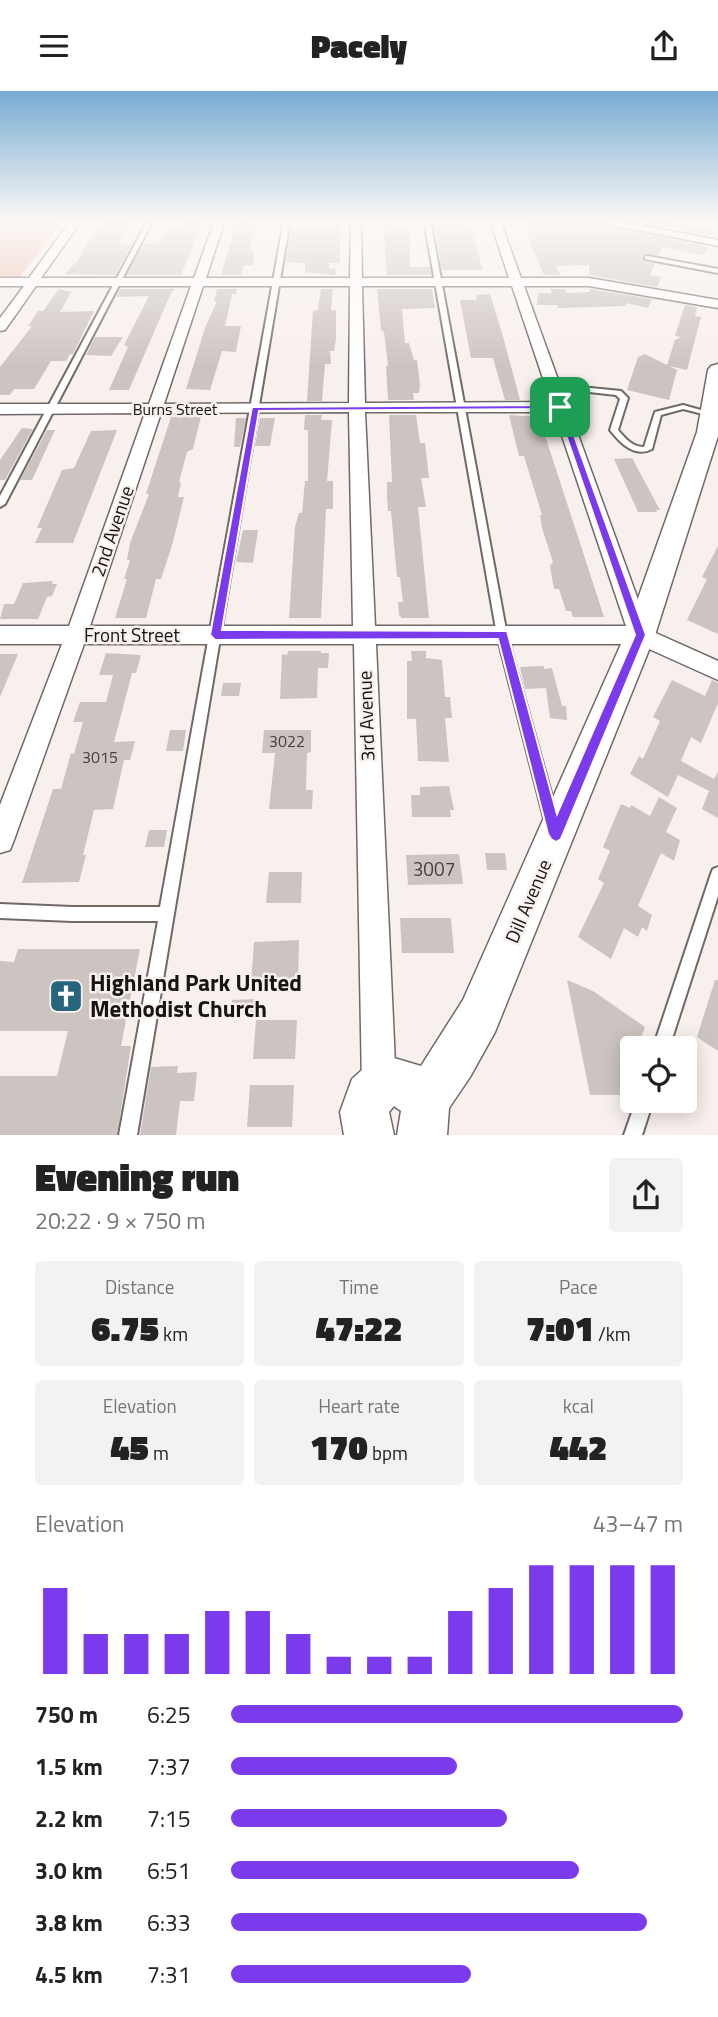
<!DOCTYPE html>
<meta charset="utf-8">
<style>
body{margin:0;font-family:"Titillium Web",sans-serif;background:#f2f2f2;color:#222;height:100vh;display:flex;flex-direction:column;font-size:26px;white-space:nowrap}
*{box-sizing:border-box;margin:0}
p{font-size:23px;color:#767676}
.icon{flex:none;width:38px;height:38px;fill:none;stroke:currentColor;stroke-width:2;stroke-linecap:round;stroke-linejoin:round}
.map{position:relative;height:1044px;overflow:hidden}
.sheet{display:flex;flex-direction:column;background:#fff;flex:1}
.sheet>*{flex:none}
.tools{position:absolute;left:620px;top:945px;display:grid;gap:14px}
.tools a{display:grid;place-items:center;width:77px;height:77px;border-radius:7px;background:#fff;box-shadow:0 4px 18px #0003;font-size:35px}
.pin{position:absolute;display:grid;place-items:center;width:60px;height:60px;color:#fff;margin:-30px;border-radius:14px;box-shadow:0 4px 10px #0006}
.round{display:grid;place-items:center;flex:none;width:74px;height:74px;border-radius:7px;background:#f2f2f2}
.overview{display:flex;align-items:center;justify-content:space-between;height:119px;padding:0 35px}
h1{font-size:38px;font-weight:800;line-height:52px}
.figures{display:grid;grid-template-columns:repeat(3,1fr);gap:10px;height:119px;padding:7px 35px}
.figures div{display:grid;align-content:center;border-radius:7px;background:#f2f2f2;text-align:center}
.figures b{font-size:35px;font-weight:800}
.figures small{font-size:19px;font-weight:400}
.figures p{font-size:19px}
.chart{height:196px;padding:14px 35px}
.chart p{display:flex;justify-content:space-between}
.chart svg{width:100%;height:126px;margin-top:7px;stroke:#7c3aed;stroke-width:6}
ul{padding:0 35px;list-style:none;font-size:23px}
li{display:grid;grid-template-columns:112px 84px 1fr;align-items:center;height:52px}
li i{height:18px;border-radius:9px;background:#7c3aed}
header{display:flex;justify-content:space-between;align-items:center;height:91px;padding:0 35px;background:#fff;font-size:32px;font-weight:800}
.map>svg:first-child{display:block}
</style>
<header><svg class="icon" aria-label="menu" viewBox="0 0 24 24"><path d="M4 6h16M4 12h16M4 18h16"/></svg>Pacely<svg class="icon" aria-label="share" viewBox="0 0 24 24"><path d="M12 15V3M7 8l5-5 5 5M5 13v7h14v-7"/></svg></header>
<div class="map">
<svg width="718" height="1044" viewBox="0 0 718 1044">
<rect width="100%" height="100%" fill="#f8f0ec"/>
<!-- green -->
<path fill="#e8c2b0" d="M0,129H63L20,186L0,187Z"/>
<!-- building -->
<g fill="#ccc4c1">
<path d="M102,129H131L118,154L132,153L115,184L65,183L78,169Z"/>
<path d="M186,129H204L181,184H127L143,153L158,152L166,139H178Z"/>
<path d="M237,129H256L250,160H254L253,174H244L241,184H221Z"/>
<path d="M539,129H586L708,156L704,164L662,156L659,164H644L643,170L655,173L650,184L661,186L657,196L589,184V174L556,175L560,184H544L531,154L524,130L536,132Z"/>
<path d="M629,129H657L716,140L713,145Z"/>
<path d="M383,132H396V136H410V176H430L431,184H387Z"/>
<path d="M433,132H469L483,179H442Z"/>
<path d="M325,135H340V172H329V177L336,178L335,184L305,181V172L286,171L291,139H324Z"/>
<path d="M59,198L71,201L60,221L94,220L73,263H70L66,270H51L34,298H14L10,304H0V276L32,235H28L38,220H43Z"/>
<path d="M120,198H175L171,202L129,299H109L128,256L124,254L149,205L116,206Z"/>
<path d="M217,198H237L236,203H232L225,235H241L236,261L222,260L210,299L186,298L205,237L217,210H214Z"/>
<path d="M321,198H333L331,219H336V248L334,260H330L331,273H325L322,310H307L313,220L318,219Z"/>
<path d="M377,198H432L435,217L402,218L405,252H409L414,269H417L420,293L419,302H413L414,309H388L386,275H388L384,241L381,239Z"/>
<path d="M550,198H565L567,202L590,201V198L652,208L648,217L626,212L625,215L558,217L557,214H537L538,202H552Z"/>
<path d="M490,203L502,242L520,309H505L493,267H471L460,209H477L476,204Z"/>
<path d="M685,214L697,216L695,225L701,226L687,279L669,275L677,279L669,309L627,299L638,266L645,263L667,274L675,249L681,246L675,245Z"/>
<path d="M95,246H123L111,265L86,264Z"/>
<path d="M305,324H322L321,329H332L327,390H333V418H326L321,527H289L295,436L299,422H302L305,390H308V339H304Z"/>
<path d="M389,324H416L420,352H425L429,387H421L426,416H418L429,527H402L399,524L398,511H403L400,486H397L391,420H388L387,406V391H392Z"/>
<path d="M509,324L539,326L604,526H573L571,520H566L559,498H554L550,475L553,471L542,437L540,424H542L524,365H519Z"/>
<path d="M171,326H201L193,358L187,361L179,391H181L178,406H184L173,451L161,488H156L146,527H115L127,488H124L130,469H127L130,452L149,403H146Z"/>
<path d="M236,327H246L240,356H234Z"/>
<path d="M260,327H275L270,355H255Z"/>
<path d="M22,337L33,338L5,389H0V369Z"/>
<path d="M47,339H55L32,389H20Z"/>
<path d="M117,339L73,452H35L42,437H37L62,379L74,377L91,340Z"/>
<path d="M632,367L660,419H656L657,421H638L614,368Z"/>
<path d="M243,439H258L253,472L236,471Z"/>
<path d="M718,455V543L687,529L707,488L702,486Z"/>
<path d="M53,490L52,493H57L52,505L47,506L38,528H0L4,513H14L23,492Z"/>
<path d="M288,560H321V562H329L328,577H318L317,607L280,608L282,563L287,564Z"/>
<path d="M411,560H426V567L442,569L445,606H450L452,627H445L449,671L418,670L416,628H407V570H412Z"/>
<path d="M106,562L141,564L136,582H132L114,651L135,650L130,669H124L113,718L94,719L83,764H86L79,791L22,792L53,698H61L71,662L74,663L83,631H73L80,611H106L113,584H99Z"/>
<path d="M0,563H18L0,606Z"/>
<path d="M544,575V578L552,577L562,615H566L567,629L550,627L546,597L525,598L520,576Z"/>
<path d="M672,589L705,605L712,589L718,592V612L701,652L691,646L681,670L714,688L718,681V727L702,718L709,700L678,684L668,706L630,683L639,665L643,668L660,630L653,626Z"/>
<path d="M223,592H241L239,605H221Z"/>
<path d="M170,639H186L183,660H166Z"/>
<path d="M264,639H311V661L307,662L306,699H313L312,718H269L275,662H262Z"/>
<path d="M449,695L454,719H450L451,726H412L411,704H420V696Z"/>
<path d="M659,706L677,717L666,741L680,749L674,770L661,762L638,815L652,824L647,840L642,836L638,846L624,837L611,868L578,846L604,792L598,788L610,760L603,756L621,713L630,717L631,714L650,725Z"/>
<path d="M149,739H167L164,756H145Z"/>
<path d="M485,762H505L507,779H487Z"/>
<path d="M459,763L463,793L408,794L406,764Z"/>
<path d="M269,781H302L301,812H266Z"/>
<path d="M400,827H451L454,862H402Z"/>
<path d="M299,849L298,891L251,893L254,851Z"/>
<path d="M18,858H140L121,955H131L117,1044H0V985H57L68,940H0V870L14,871Z"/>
<path d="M567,889L593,900L645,936L637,957H632V973L620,1004H590Z"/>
<path d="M715,889H718V960L697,946Z"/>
<path d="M259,908L258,924L231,925L232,909Z"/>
<path d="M256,929H297L295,968H253Z"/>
<path d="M178,975L177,982L197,981L194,1010H180L176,1044H140L151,976Z"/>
<path d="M250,994H294L292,1036H247Z"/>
</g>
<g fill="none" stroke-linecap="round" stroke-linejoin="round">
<!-- lane casing -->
<g stroke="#706966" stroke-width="4">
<g id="lane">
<path d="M148,129H153L5,413L0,416V405Z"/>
<path d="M284,129H290L137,1044H119L158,830H72L0,827V813L72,816H160Z"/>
<path d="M424,129H430L507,544L558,727L556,732L551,733L546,732L544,727L497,544Z"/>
<path d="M647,165L718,178V182L645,168V166Z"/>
<path d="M550,293L621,300L628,307L618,339C625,347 632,356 644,356L655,321L683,314L715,323L711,325L683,318L661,324L652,358C635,367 621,353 610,339L620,308L616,304L553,297L549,295Z"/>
<path d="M718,776V805L669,957H653L711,783L713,778Z"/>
<path d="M636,1010H653L642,1044H624Z"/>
</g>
</g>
<!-- street casing -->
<g stroke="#706966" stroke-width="3">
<g id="street">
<path d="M71,129H82L41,187H194L215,129H225L206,187H350L351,129H361L362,187H509L490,129H500L521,187H589L718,209V217L589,195H524L649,539L718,570V589L638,553H376L396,995L391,1007L379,1012L367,1007L362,995L354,553H84L14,749L10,759L0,762V714L62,553H0V535H69L145,322L0,323V313H149L191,195H36L5,239L0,240V227L24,195H0V187H29ZM203,195H350L349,312L164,313ZM362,195H512L551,311L365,312ZM349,321L353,535H90L161,322ZM365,321H554L626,535H375Z"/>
<path d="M588,129H613L718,149V155Z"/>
</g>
</g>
<!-- secondary casing -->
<g stroke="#706966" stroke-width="3">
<path id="secondary" d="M718,273V345L655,544L495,941L470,986L449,1017L447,1044H397L401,1020L394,1015L389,1021L394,1044H344L340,1021L352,988L363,978L394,967L421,975L463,909L625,544L697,341L708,279L711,275Z"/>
</g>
<!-- lane -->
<use href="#lane" fill="#fff" fill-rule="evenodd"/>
<!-- street -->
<use href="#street" fill="#fff" fill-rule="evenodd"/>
<!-- secondary -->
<use href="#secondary" fill="#fff" fill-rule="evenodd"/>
</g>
<!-- sky -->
<linearGradient id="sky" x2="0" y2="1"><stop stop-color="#77acd2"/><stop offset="0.47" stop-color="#fcf8f6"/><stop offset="1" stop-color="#fcf8f6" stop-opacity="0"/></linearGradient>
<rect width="718" height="276" fill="url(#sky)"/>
<!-- route -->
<path fill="#7c3aed" stroke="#fff" stroke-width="2" fill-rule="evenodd" d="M563,314L646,544L561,748L556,751L551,748L548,743L498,548L215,549L210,544L252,316ZM557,318L635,544L557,723L507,540L222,539L259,320Z"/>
<!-- icons -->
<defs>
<g id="church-square" transform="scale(1.75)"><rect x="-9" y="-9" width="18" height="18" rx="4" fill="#26657b" stroke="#f8f0ec"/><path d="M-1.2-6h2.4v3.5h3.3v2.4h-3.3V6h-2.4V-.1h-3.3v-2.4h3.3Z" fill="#fff"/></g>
</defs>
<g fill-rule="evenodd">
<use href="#church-square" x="66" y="905"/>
</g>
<g text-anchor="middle" stroke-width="5" stroke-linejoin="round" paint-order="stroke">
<!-- far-street labels -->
<g font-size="16" fill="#171513" stroke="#f8f0ec">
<text x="175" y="324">Burns Street</text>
</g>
<!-- number labels -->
<g font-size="16" fill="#44413e">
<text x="287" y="656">3022</text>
<text x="100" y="672">3015</text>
</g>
<!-- street labels -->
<g font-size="19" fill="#171513" stroke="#f8f0ec">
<text transform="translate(112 440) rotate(-71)" y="7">2nd Avenue</text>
<text x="132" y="551">Front Street</text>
<text transform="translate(366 625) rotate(-92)" y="7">3rd Avenue</text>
<text transform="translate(528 810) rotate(-67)" y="7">Dill Avenue</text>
</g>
<!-- near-number labels -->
<g font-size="19" fill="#44413e">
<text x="434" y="785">3007</text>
</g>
<!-- near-poi labels -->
<g font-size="23" font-weight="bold" fill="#171513" stroke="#f8f0ec" text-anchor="start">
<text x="90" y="900">Highland Park United<tspan x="90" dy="26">Methodist Church</tspan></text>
</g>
</g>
</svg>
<div class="tools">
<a><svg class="icon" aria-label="locate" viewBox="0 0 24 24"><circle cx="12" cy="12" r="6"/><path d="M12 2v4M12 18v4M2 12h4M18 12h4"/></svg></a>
</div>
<div class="pin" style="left:560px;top:316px;background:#1e9e55"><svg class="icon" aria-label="arrive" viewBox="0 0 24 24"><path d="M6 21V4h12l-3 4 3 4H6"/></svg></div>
</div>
<section class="sheet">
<div class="overview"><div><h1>Evening run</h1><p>20:22 · 9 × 750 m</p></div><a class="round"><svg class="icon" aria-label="share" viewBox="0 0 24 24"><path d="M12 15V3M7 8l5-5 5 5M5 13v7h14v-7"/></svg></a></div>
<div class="figures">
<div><p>Distance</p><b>6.75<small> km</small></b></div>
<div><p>Time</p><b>47:22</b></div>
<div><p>Pace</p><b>7:01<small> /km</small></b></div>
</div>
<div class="figures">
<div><p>Elevation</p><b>45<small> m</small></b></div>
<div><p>Heart rate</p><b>170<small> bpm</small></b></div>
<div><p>kcal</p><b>442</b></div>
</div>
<div class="chart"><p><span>Elevation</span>43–47 m</p>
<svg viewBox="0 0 160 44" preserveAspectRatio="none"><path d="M5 44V14M15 44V30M25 44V30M35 44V30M45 44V22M55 44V22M65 44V30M75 44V38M85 44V38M95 44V38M105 44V22M115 44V14M125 44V6M135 44V6M145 44V6M155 44V6"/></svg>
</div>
<ul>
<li><b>750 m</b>6:25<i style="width:100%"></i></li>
<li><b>1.5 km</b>7:37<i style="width:50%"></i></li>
<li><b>2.2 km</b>7:15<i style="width:61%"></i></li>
<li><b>3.0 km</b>6:51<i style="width:77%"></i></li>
<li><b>3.8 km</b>6:33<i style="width:92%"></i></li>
<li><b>4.5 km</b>7:31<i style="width:53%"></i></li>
</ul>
</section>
